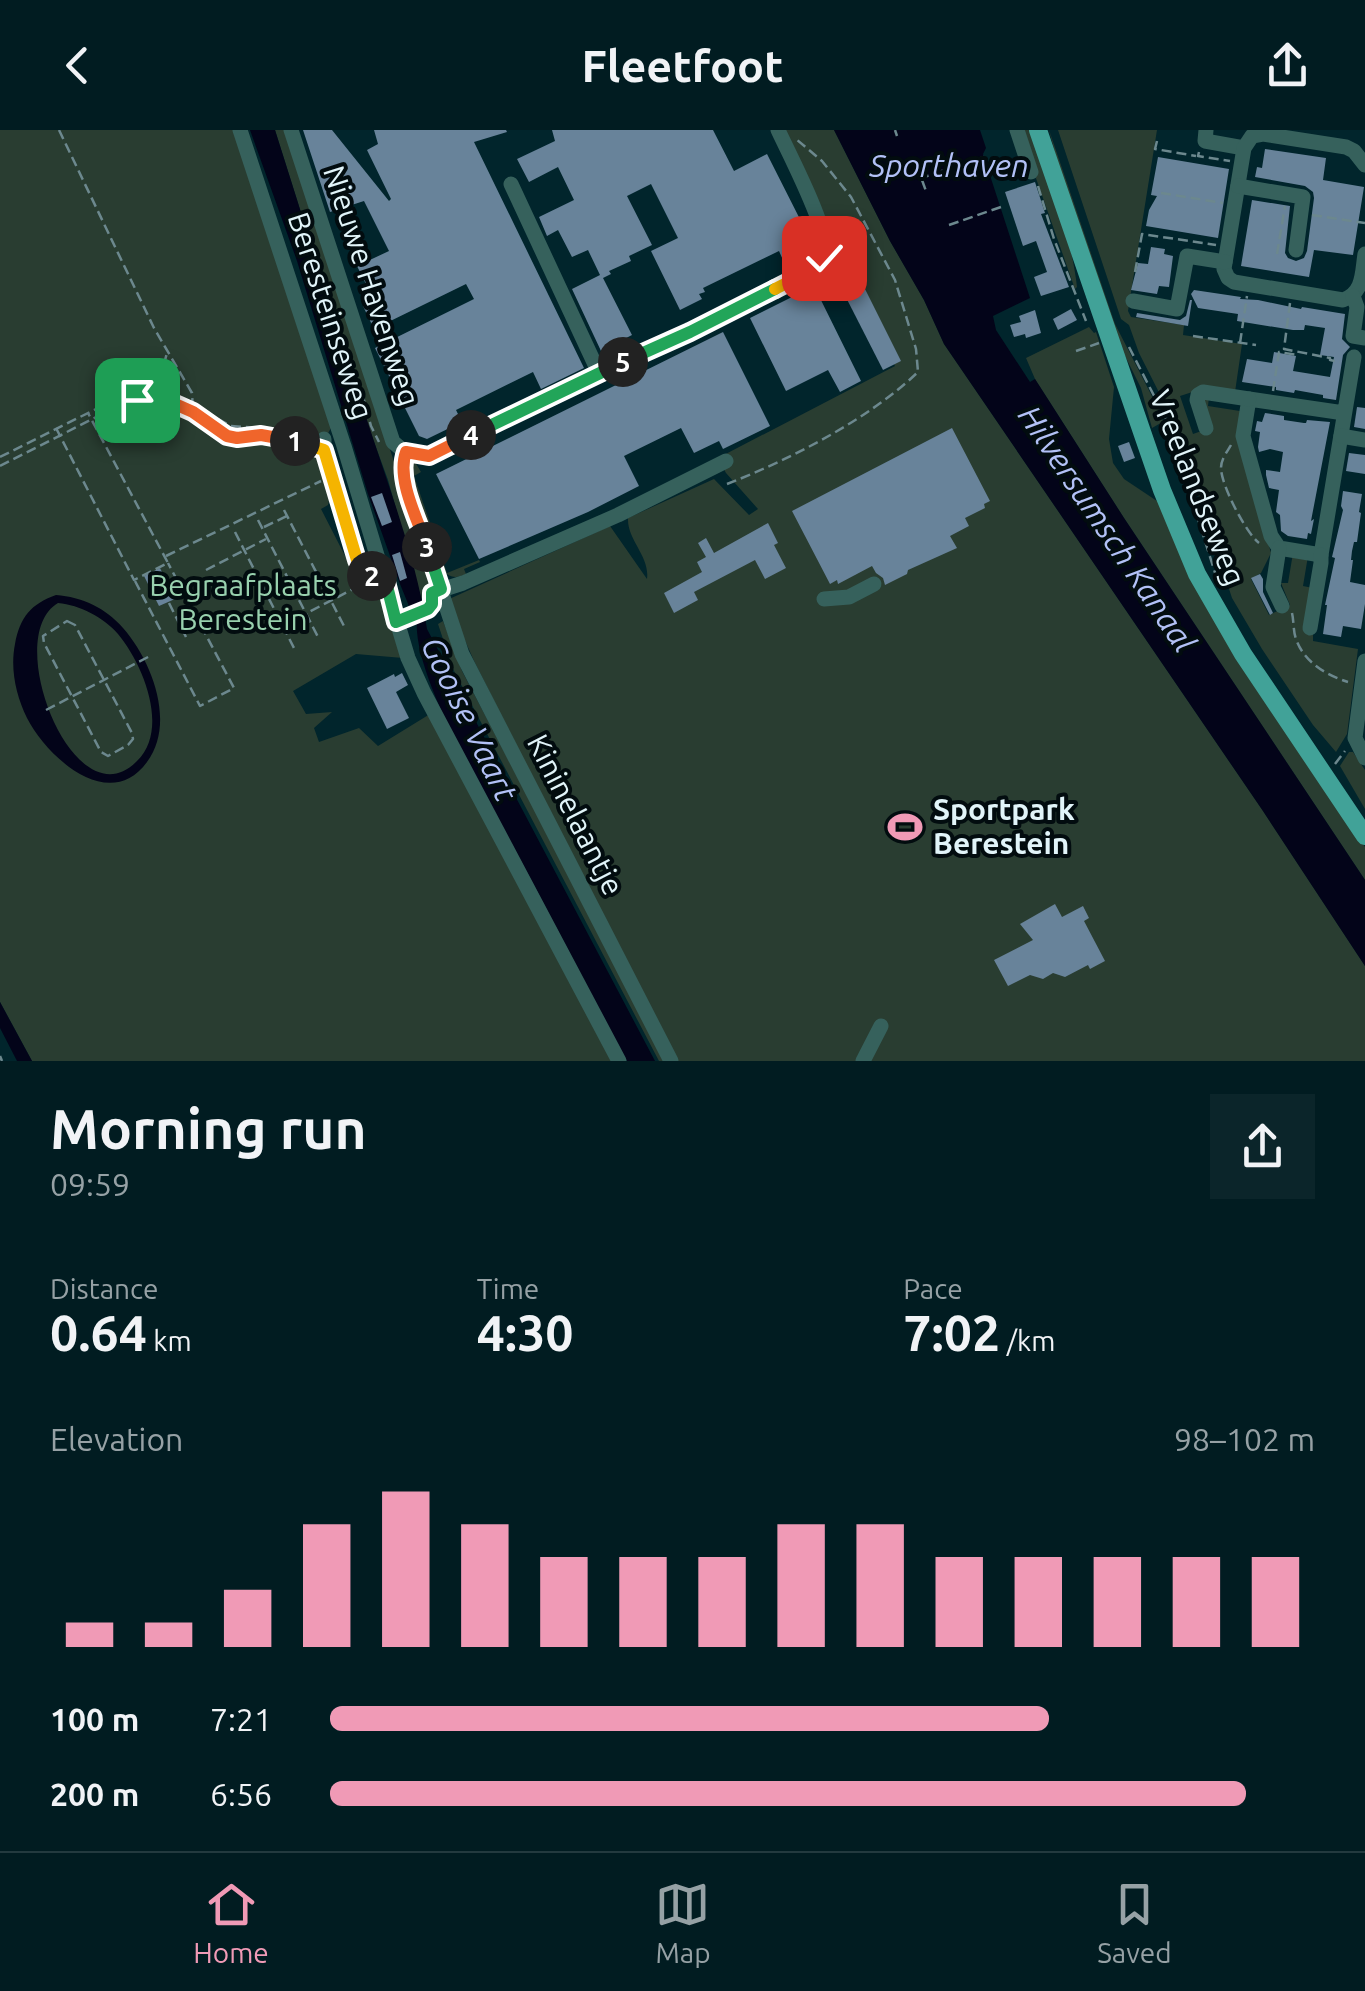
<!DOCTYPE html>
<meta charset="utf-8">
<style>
body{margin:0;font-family:Ubuntu,sans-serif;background:#0b252a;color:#f1f3f6;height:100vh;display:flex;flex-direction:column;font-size:38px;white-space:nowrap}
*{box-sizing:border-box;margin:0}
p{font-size:32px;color:#96a1a5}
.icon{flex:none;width:55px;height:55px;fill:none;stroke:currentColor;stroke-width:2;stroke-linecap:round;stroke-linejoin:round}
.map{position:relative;height:931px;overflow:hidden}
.side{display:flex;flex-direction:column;background:#011c21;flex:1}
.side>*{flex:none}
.pin{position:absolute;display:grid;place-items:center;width:85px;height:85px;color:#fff;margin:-42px;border-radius:20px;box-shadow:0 5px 15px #0006}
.km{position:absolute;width:50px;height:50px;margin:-25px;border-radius:50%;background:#222;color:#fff;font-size:28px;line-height:50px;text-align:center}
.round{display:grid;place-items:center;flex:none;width:105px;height:105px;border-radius:0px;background:#0b252a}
.head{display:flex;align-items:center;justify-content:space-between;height:170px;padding:0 50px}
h1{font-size:55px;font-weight:700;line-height:75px}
.figures{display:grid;grid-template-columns:repeat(3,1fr);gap:15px;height:170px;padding:10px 50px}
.figures div{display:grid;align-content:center}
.figures b{font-size:50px;font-weight:700}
.figures small{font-size:28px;font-weight:400}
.figures p{font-size:28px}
.chart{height:280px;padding:20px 50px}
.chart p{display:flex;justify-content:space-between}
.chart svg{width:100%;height:180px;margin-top:10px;stroke:#f09ab6;stroke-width:6}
ul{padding:0 50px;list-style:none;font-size:32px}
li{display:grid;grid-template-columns:160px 120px 1fr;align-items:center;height:75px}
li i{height:25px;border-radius:12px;background:#f09ab6}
header{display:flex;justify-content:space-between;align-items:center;height:130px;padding:0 50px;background:#011c21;font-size:45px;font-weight:700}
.tabs{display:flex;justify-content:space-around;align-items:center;height:140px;border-top:2px solid #233a3f;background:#011c21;font-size:28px;color:#96a1a5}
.tabs a{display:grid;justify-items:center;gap:5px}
.tabs .active{color:#f09ab6}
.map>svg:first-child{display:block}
</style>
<header><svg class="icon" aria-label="back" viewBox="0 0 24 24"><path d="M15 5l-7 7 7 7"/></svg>Fleetfoot<svg class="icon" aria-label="share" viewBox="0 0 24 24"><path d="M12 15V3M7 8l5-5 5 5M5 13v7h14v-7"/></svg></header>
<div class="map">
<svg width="1365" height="931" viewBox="0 0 1365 931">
<rect width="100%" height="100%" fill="#01252c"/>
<!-- green -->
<g fill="#293d31">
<path d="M0,0H235L333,294L323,313L334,350L328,375L321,379L361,457L377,453L383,456L403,528L356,524L293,561L306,584L332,582L314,598L319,612L359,598L378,616L430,584L612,931H32L0,872Z"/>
<path d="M275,0H284L425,425L430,454L424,478L388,350L369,298Z"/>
<path d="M785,0H834L890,111L924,170L944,214L1263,681L1365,836V931H675L475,533L447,470L610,396L647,449C650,426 627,410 628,388L714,349L749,385L758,379L726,343L718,328L895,236L843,129L833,117L830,99Z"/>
<path d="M1019,0H1032C1049,51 1071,103 1077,157L1075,159Z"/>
<path d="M1049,0L1115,194L1160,282L1167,302L1159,294L1152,298L1141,258L1116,208L1060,42Z"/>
<path d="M1058,0H1157L1128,181L1131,187L1184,195L1183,205L1242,214L1235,262L1205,258L1180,266L1193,304L1210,298L1203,271L1209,267L1208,276L1240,281L1239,308L1271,423L1261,443L1251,449L1269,485L1290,475L1281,453H1288L1293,423L1308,426L1303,456L1313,458V511L1358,519L1347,604L1336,622L1313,595L1262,519L1232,468L1174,292L1139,223L1129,195L1121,189Z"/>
<path d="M1089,197L1094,203L1096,202L1114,257L1109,309L1113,333L1124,349L1163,375L1245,539L1365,717V750L1124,388L1035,249L1026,228Z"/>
<path d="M412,331L415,332L421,342L414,346L447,443L479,430L480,432L464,439L466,444C456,449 450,448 442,440L410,347L409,339Z"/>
<path d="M443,491L462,541L666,931H659L453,539L438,494Z"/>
<path d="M1349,622H1353L1365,640V679L1340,636Z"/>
</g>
<!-- water -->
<g fill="#030419" fill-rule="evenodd">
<path d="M250,0H275C306,98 336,195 368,293C390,361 416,428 427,499L655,931H627C593,868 560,804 526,740C496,683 411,549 417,488L411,481L400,454L368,364L297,131Z"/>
<path d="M834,0H980L986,18L983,24L1030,168L993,186L996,200L1030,252L1035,249L1124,388L1365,750V836L1263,681L944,214L924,170L890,111Z"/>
<path d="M56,465C82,467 106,478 123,498C152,531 176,593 147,632C109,684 47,627 27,588C16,565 10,539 15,514C20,487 31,474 56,465ZM58,473C80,475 103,487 118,504C143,534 170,599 137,631C75,695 0,507 58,473Z"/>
<path d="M0,872L32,931H17L0,898Z"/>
</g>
<!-- building -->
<g fill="#68839a">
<path d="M303,0H332L389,71L391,69L367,20L378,14L374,0H506L507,2L474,12L584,238L541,259L533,242L456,280L462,292L427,309L419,306L375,218L474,169L466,154L374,199L363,176L371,172L369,169L373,168L357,136L389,121L364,71L330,82Z"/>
<path d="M552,0H713L734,41L767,24L810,109L791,118L794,125L783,130L779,121L703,158L705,162L699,164L702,169L680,180L651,121L678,108L651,54L627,66L652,115L629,126L631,131L609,141L611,144L603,148L632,205L601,221L572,159L600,145L588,120L572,127L558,100L547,106L539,87L574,70L558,37L529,52L517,29L555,11Z"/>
<path d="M1265,19L1326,28L1323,50L1364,57L1353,125L1314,120L1309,147L1241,136L1252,70L1290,76L1285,123L1288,128L1296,131L1304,128L1307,121L1314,68L1313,62L1305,56L1255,47L1257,37L1262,38Z"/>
<path d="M1158,27L1229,39L1218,108L1146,96L1149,80L1157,66L1151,65Z"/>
<path d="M1035,52L1045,83L1041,84L1069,157L1041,166L1034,147L1047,142L1036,111L1023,116L1005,62Z"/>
<path d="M1151,117L1165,119L1164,124L1173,126L1169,157L1159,156L1157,164L1131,160L1138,133L1148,134Z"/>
<path d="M850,129L901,231L883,240L831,138Z"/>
<path d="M814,156L861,251L840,262L828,240L786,261L750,188Z"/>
<path d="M1194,160L1241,167L1240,169L1258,170L1301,179L1302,177L1345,184L1342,209L1350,217L1343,225L1336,270L1323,268V265L1295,260L1294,263L1276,260V257L1242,252L1247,229L1272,233L1274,222L1296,226L1293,241L1330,247L1334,227L1320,225L1325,198L1305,195L1304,200H1293L1237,191L1238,184L1198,178L1191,164Z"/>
<path d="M1190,170H1192L1188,196L1136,187L1137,183L1180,190L1186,186Z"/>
<path d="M1071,179L1077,190L1058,200L1053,189Z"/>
<path d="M1035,180L1041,203L1026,208L1025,204L1014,207L1010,195L1021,192L1019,186Z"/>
<path d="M723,202L770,296L723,319L719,311L694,323L681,298L624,326L639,356L588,382L479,429L436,344Z"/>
<path d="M1357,277L1365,278V299L1354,297Z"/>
<path d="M1265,283L1284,286V290L1304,293H1306L1307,290L1330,292L1311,391L1314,389L1311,404L1308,403L1307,409L1288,406L1281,401L1280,385L1276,382L1279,360L1269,358L1266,345V340L1280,342L1283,322L1270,319L1259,322L1258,317L1260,302L1255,301L1257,291L1262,292Z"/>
<path d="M952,298L990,371L984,374L985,378L965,388L969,396L950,406L957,418L908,440L907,444L885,455L883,448L876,443L872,436L838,454L837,450L830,454L792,381Z"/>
<path d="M1129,312L1135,328L1124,332L1118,316Z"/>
<path d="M1349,323L1365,325V344L1346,341Z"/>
<path d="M1343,361L1362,364L1359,382L1361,383L1357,412H1354L1352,421L1351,430H1353L1350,452L1365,455V474L1361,499L1343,496L1341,507L1323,504L1327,475H1325L1335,428L1332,427L1343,380L1341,376Z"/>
<path d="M382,363L392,392L382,396L371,367Z"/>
<path d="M768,393L778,413L774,415L786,438L765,449L755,430L694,462L698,470L674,483L664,463L702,442L697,432L706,427L698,413L706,408L714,423Z"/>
<path d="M400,422L407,448L400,451L392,425Z"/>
<path d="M160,438L175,469L159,476L144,446Z"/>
<path d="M1260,444L1263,449V462L1273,483L1270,485L1251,448Z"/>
<path d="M402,543L408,555L396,562L409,588L387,599L367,558L394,544L395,547Z"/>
<path d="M1055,774L1062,787L1083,776L1089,788L1084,791L1105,831L1090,839L1088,835L1065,847L1053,843L1043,849L1030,845L1008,856L994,830L1033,810L1020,794Z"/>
</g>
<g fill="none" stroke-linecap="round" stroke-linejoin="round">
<!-- path -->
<g stroke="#6c888e" stroke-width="2.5" stroke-dasharray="10 5" stroke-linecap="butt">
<path d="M59,0L154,198L192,263L193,282"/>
<path d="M895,0L897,6"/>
<path d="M1157,11L1155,19L1196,26"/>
<path d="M1199,22L1198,26L1230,31"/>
<path d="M915,32L921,48L984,27"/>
<path d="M922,50L927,64"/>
<path d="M1038,56L1054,109L1086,191"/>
<path d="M1161,63L1223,73"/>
<path d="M1312,85L1365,93"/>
<path d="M949,95L1001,77"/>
<path d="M1277,124L1285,76"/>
<path d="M1135,142L1142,104L1216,115"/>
<path d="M1290,173L1284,219L1330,228V230L1340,232"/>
<path d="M1193,206L1256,215"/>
<path d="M1240,213L1247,166"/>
<path d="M1129,217L1168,293L1216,446"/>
<path d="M1076,221L1099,213"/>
<path d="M129,261L162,241L167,223"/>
<path d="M1273,261L1279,222L1298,225"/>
<path d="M362,263L371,296L379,312"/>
<path d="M56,298L134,450L168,433L88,283"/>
<path d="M1231,315C1227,322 1221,329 1221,338C1221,355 1246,403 1259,413"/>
<path d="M0,327L124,265L146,260L166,261L231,296L290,300L312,310"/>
<path d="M0,336L118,276C141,266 173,271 195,283C206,290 215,301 227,306C240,312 253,305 266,306C283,307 297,312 313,317"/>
<path d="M727,354C791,329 869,289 918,242L916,219L895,150L851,67L822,31L796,9"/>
<path d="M284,380L344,496"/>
<path d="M258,390L319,509"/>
<path d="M264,397L287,386"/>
<path d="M235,402L296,522"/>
<path d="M166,426L321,351"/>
<path d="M206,440L266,409"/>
<path d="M135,451L200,576L234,558L168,433"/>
<path d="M169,473L186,507"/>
<path d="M1292,483C1294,491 1293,501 1296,509C1304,532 1326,545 1348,552"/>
<path d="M67,491L75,495L132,603L133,609L128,615L108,626L101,622L44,513L43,506Z"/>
<path d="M284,495L355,458"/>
<path d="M46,580L150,526"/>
<path d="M1335,634L1345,621"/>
<path d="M0,926L2,931"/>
</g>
<!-- minor -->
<g stroke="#36615c" stroke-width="15">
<path d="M240,0L344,316L408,528L424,563L619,931"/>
<path d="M291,0L393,312L406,323L429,326C557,263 686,204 814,139C817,135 822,132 825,127C833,107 788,22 778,0"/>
<path d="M1017,0L1031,42"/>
<path d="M1206,0L1205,11L1244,18"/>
<path d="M1365,35L1354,21L1346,17L1263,4L1252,6L1244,18L1224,139L1228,148L1234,152L1343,170C1364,163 1362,142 1365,124"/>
<path d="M511,54L599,243"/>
<path d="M1238,56L1303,67L1296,120"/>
<path d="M1353,166L1357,177L1353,206L1365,208"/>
<path d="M1133,171L1177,179L1187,126L1225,132"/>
<path d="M1344,283L1249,269L1243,306L1271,406L1279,418L1321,425L1354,227"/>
<path d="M1206,298L1197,270L1198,265L1203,262L1249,269"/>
<path d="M1341,306L1365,310"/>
<path d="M324,309V320L357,430L363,443L372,446L384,443"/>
<path d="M406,323L402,343L462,524L671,931"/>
<path d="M1279,418L1273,457L1282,476"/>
<path d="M824,469L849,467L874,454"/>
<path d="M397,492L431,477L432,463L463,453L618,385L726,331"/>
<path d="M1310,498L1321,433V425"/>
<path d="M1365,531L1355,608L1365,628"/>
<path d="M863,931L881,896"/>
</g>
<!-- major -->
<path stroke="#41a298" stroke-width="18" d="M1038,0L1162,360L1197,444L1243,524L1365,706"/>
</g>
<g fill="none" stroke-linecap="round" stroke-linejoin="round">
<!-- split-1 casing -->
<g stroke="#fff" stroke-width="20">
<path id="split-1" d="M137,270L175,274L193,282L227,306L237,308L261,305L295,311"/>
</g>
<!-- split-2 casing -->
<g stroke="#fff" stroke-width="20">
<path id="split-2" d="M295,311L324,320L357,430L363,443L372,446"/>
</g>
<!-- split-3 casing -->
<g stroke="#fff" stroke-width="20">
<path id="split-3" d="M372,446L384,444L396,492L428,479L432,474V463L441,459L427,417"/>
</g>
<!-- split-4 casing -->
<g stroke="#fff" stroke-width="20">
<path id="split-4" d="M427,417C418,390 396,349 406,322L429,326L471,305"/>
</g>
<!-- split-5 casing -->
<g stroke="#fff" stroke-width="20">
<path id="split-5" d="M471,305L623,232"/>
</g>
<!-- split-6 casing -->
<g stroke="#fff" stroke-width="20">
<path id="split-6" d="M623,232L690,202L775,159"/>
</g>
<!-- split-7 casing -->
<g stroke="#fff" stroke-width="20">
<path id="split-7" d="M775,159L814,139L824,128"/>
</g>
<!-- split-1 -->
<use href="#split-1" stroke="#f0652b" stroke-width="12"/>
<!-- split-2 -->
<use href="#split-2" stroke="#f5b400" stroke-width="12"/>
<!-- split-3 -->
<use href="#split-3" stroke="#22a559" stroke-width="12"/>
<!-- split-4 -->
<use href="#split-4" stroke="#f0652b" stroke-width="12"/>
<!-- split-5 -->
<use href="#split-5" stroke="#22a559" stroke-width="12"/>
<!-- split-6 -->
<use href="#split-6" stroke="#22a559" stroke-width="12"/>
<!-- split-7 -->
<use href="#split-7" stroke="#f5b400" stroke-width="12"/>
</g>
<!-- icons -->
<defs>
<g id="stadium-bare" transform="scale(2.7)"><path d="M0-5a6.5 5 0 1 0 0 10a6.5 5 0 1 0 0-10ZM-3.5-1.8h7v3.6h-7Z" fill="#f09ab6" stroke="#020c0f" stroke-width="2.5" paint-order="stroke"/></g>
</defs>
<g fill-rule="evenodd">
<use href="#stadium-bare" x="905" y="697"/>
</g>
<g text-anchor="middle" stroke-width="8" stroke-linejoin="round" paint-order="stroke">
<!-- street labels -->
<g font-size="30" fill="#e1f4f9" stroke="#020c0f">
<text transform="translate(371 156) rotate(72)" y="10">Nieuwe Havenweg</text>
<text transform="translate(330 186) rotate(72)" y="10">Beresteinseweg</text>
<text transform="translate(1197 358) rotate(68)" y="10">Vreelandseweg</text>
<text transform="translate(575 685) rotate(63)" y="10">Kininelaantje</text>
</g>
<!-- park labels -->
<g font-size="30" fill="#98d1ae" stroke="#020c0f">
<text x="243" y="466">Begraafplaats<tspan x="243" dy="34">Berestein</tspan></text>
</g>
<!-- poi labels -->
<g font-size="30" font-weight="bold" fill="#e1f4f9" stroke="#020c0f" text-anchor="start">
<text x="933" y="690">Sportpark<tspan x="933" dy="34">Berestein</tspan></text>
</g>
<!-- water labels -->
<g font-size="32" font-style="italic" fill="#b2c1f6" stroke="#020c0f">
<text x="949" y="47">Sporthaven</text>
<text transform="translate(1107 399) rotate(56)" y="11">Hilversumsch Kanaal</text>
<text transform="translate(469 589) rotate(64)" y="11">Gooise Vaart</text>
</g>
</g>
</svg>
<div class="pin" style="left:137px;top:270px;background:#1e9e55"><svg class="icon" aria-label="arrive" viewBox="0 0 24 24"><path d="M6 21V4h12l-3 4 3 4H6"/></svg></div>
<div class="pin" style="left:824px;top:128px;background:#d93025"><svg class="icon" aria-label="check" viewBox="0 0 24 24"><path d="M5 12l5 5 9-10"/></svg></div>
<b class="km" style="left:295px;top:311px">1</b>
<b class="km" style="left:372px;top:446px">2</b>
<b class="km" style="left:427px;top:417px">3</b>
<b class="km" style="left:471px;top:305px">4</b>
<b class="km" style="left:623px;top:232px">5</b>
</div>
<section class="side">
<div class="head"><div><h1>Morning run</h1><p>09:59</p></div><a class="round"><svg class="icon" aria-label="share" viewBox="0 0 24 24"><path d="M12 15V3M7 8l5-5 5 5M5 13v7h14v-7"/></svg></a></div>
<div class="figures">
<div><p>Distance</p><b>0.64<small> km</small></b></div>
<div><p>Time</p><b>4:30</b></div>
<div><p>Pace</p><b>7:02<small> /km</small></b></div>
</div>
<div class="chart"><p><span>Elevation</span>98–102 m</p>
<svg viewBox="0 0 160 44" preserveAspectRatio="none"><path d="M5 44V38M15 44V38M25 44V30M35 44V14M45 44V6M55 44V14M65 44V22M75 44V22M85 44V22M95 44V14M105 44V14M115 44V22M125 44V22M135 44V22M145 44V22M155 44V22"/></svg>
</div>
<ul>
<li><b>100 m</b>7:21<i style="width:73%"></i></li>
<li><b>200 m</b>6:56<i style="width:93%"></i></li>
</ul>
</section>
<nav class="tabs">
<a class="active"><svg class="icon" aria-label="home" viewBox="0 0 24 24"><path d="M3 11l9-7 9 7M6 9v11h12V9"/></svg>Home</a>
<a><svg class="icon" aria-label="map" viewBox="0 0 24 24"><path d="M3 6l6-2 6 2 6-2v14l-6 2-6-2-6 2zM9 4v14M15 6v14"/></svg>Map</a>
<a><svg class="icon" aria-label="saved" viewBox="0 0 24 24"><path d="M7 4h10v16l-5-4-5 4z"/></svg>Saved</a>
</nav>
